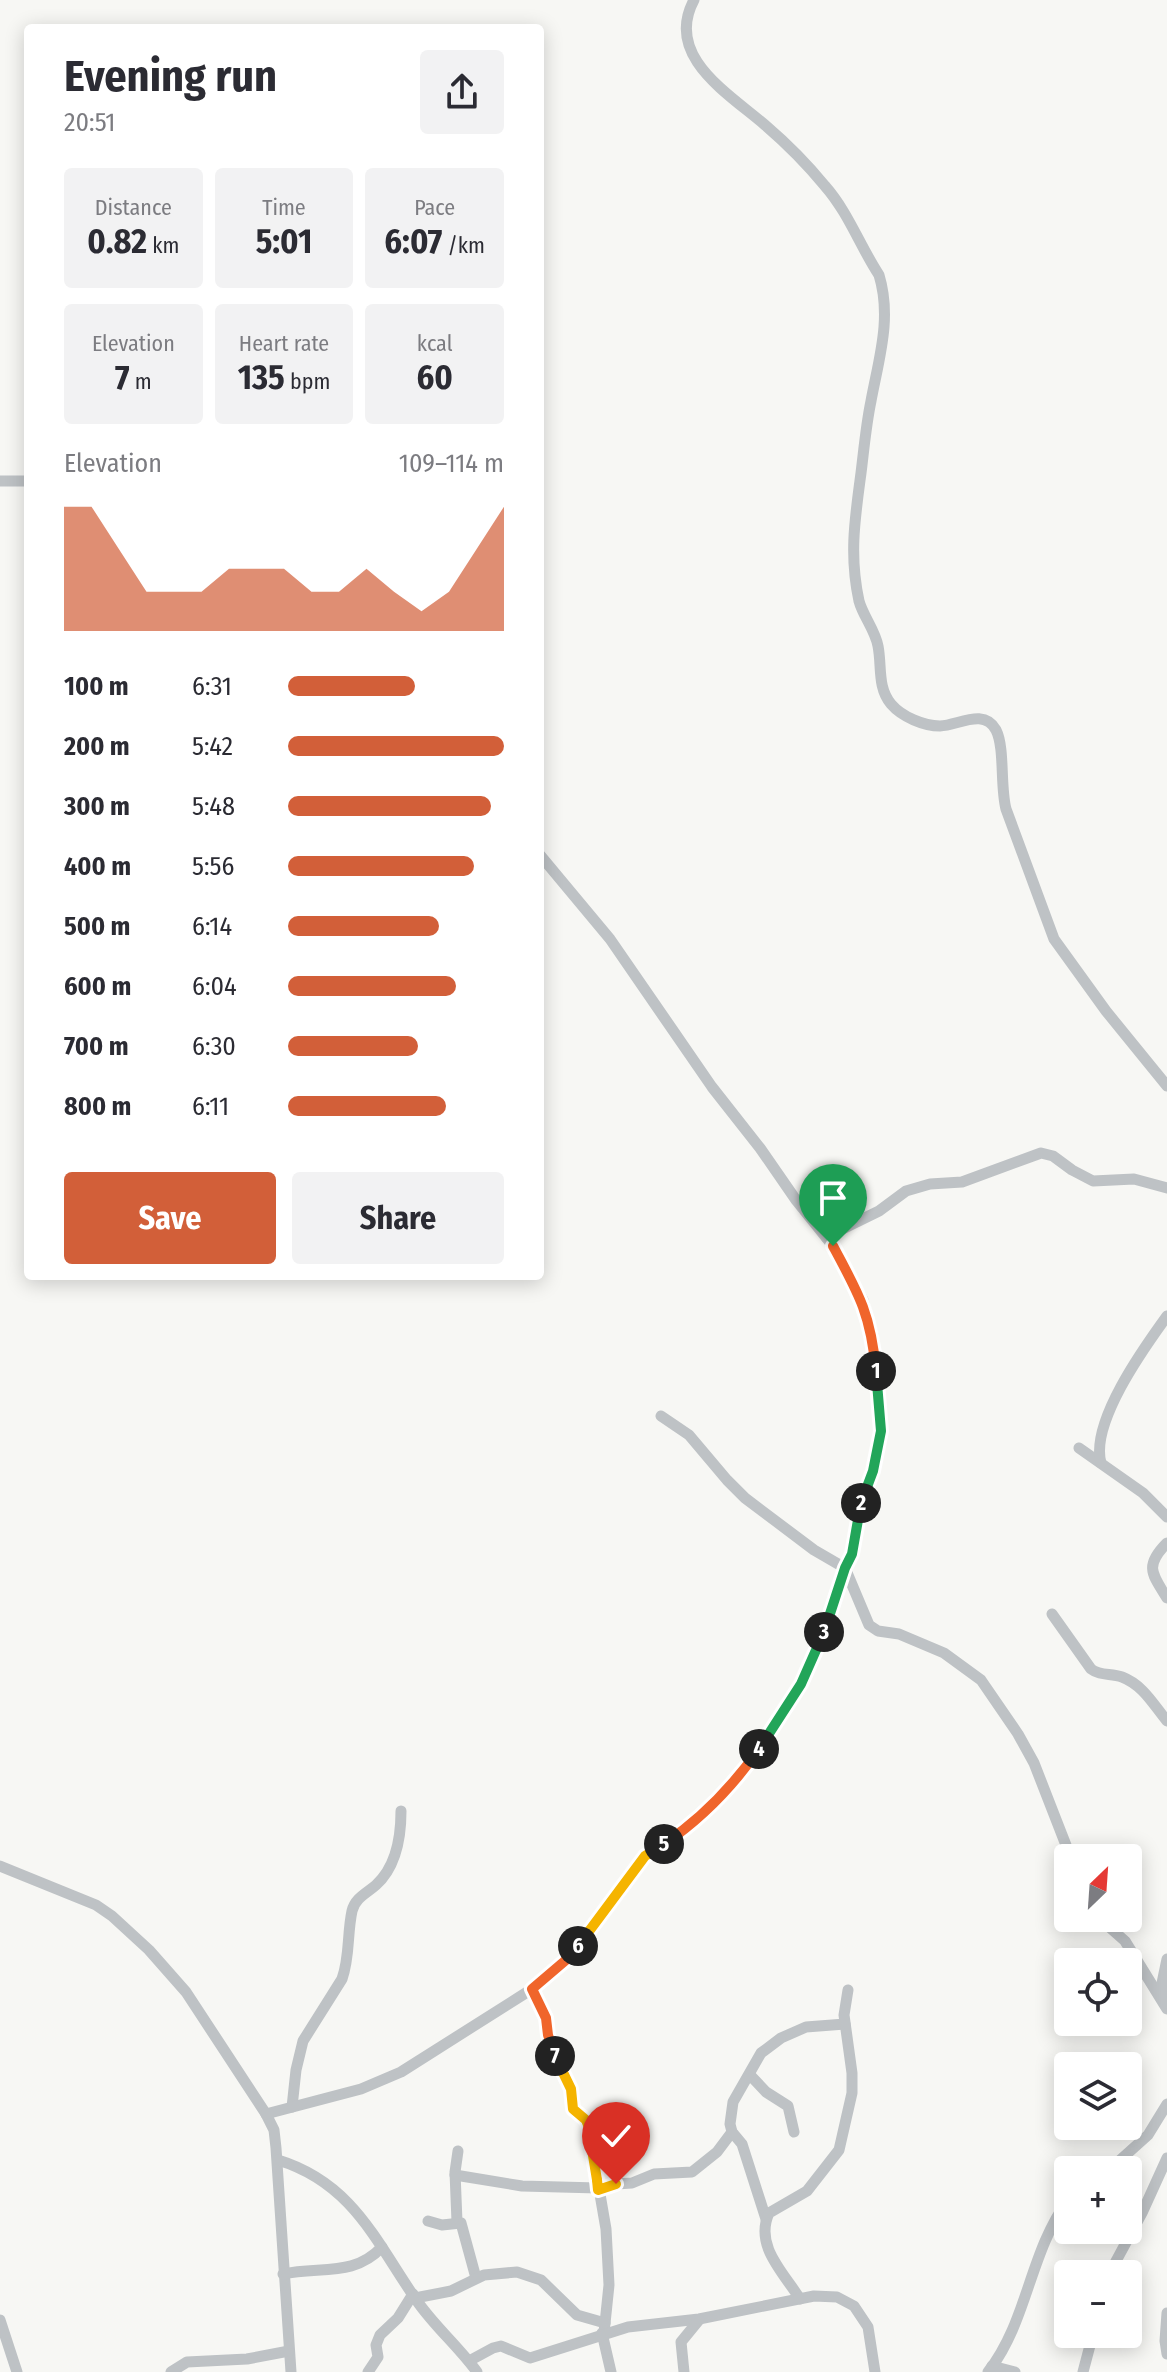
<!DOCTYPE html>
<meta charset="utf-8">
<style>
body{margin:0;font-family:"Fira Sans Condensed",sans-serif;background:#f2f2f3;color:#2b2b33;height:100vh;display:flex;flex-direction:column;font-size:30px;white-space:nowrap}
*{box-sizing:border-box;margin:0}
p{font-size:26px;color:#7c7c81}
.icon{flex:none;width:44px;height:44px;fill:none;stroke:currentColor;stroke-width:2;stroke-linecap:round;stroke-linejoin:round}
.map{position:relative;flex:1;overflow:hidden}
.details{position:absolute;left:24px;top:24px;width:520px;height:1256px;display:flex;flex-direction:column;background:#fff;border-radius:8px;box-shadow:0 4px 20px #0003}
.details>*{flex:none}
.needle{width:52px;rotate:25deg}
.tools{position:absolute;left:1054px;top:1844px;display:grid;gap:16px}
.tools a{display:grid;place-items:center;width:88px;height:88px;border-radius:8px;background:#fff;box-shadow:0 4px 20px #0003;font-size:40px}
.pin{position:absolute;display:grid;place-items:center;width:68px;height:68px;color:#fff;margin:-82px -34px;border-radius:50% 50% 50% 0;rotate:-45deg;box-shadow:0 0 8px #0007}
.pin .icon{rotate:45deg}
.km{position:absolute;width:40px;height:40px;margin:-20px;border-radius:50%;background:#222;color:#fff;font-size:22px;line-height:40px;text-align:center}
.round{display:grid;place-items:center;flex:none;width:84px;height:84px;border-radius:8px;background:#f2f2f3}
.headline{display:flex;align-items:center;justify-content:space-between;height:136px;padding:0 40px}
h1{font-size:44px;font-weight:700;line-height:60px}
.metrics{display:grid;grid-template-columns:repeat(3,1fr);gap:12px;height:136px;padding:8px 40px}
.metrics div{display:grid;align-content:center;border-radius:8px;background:#f2f2f3;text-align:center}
.metrics b{font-size:34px;font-weight:700}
.metrics small{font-size:22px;font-weight:400}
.metrics p{font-size:22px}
.chart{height:224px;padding:16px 40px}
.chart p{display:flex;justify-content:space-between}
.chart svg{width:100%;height:144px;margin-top:8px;fill:#d25f39;opacity:.7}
.cta{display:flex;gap:16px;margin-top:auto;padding:16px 40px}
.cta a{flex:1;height:92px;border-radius:8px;background:#d25f39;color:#fff;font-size:32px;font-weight:700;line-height:92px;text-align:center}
.cta a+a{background:#f2f2f3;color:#2b2b33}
ul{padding:0 40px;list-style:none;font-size:26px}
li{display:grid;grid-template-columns:128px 96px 1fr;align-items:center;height:60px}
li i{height:20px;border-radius:10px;background:#d25f39}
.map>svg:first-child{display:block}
</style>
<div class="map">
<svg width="1167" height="2372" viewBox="0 0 1167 2372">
<rect width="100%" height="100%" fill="#f7f7f4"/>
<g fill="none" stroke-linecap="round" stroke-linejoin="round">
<!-- street -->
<g stroke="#bec2c5" stroke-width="11">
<path d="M694,0C664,56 728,93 765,125C786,143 807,164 825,186C848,212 860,246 879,275C892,318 879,358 871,401C866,425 864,449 861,473C855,518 849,555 859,601C863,616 875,630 878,646C882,666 877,687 891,704C902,717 924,726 940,726C959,725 984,708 996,730C1005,748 1000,786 1006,809L1054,939L1106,1011L1167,1086"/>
<path d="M0,481H28"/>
<path d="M826,1237L879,1211L906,1191L930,1184L962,1182L1041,1153L1053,1156L1072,1170L1093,1181L1134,1179L1167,1188"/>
<path d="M661,1416L689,1435L727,1480L745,1498L814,1550L845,1568L869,1625L878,1631L899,1634L944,1653L981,1680L1018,1734L1034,1763L1071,1858"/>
<path d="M1079,1448L1143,1493L1167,1517"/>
<path d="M1101,1463C1090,1423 1143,1349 1167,1316"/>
<path d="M1167,1543C1144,1566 1152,1574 1167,1598"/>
<path d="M1052,1614L1091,1669C1100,1676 1111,1673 1122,1677C1143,1685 1153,1704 1167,1721"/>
<path d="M0,1866L96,1905L112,1916L149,1950L186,1992L266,2114L274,2130L276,2148L291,2372"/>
<path d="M1099,1918L1125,1941L1167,2009"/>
<path d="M532,1989L546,2018L548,2035L558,2063L571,2089L573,2109L586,2120L588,2125L606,2229L609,2285L604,2333"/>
<path d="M1164,2003L1162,1983L1167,1959"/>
<path d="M750,2075L766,2092L788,2106L794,2132"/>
<path d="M292,2107L296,2070L303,2041L342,1979C350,1957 347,1934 352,1911C355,1898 367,1893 376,1885C397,1866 401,1836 401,1811"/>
<path d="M266,2114L361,2089L401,2072L532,1989L566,1960L620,1893L645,1856L687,1828L732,1783L780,1717L801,1684L823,1636L845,1568L852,1554L861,1502L873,1471L881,1431L873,1335L863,1300L833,1246L796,1200L760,1148L712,1087L610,939L540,855"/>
<path d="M278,2160C353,2183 376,2242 417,2301C435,2327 459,2347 477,2372"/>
<path d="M1109,2170L1148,2135L1167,2104"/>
<path d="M455,2175L522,2186L598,2188"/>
<path d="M598,2190L616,2184L632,2183L654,2174L692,2172L717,2152L732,2132"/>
<path d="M766,2219L742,2144L732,2132L730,2124L733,2102L761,2053L781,2038L806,2027L845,2024"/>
<path d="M428,2221L442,2225L461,2223L476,2278"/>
<path d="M457,2222L455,2172L458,2151"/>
<path d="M283,2274C321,2266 354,2277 382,2247"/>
<path d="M1109,2274L1142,2213L1167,2158"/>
<path d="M415,2298L451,2291L484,2275L517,2272L541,2280L577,2315L605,2323"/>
<path d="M800,2299C784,2273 754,2246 769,2213L807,2191L839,2150L852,2093V2073L844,2015L848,1990"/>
<path d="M1167,2313L1165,2341L1167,2354"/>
<path d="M0,2320L17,2372"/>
<path d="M602,2333L611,2372"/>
<path d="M469,2361L493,2348L501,2346L530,2358L628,2327L699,2319L814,2296L837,2297L854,2306L868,2327L875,2372"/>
<path d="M992,2366L1015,2372"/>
<path d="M171,2372L187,2362L247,2359L289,2351"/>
<path d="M368,2372L378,2357L376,2345L380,2335L398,2318L413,2294"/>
<path d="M684,2372L681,2342L699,2320"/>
<path d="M988,2372C1028,2321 1029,2253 1068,2200"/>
<path d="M1083,2372L1093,2334"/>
</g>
</g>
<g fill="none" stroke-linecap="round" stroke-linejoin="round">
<!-- split-1 casing -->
<g stroke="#fff" stroke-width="16">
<path id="split-1" d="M833,1246C859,1294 871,1315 876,1371"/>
</g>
<!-- split-2 casing -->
<g stroke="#fff" stroke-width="16">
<path id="split-2" d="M861,1503L873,1471L881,1431L876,1371"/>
</g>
<!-- split-3 casing -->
<g stroke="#fff" stroke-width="16">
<path id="split-3" d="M824,1632L845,1568L852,1554L861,1503"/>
</g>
<!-- split-4 casing -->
<g stroke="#fff" stroke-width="16">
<path id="split-4" d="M759,1749L801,1684L824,1632"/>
</g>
<!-- split-5 casing -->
<g stroke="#fff" stroke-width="16">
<path id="split-5" d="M664,1844C701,1819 733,1786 759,1749"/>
</g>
<!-- split-6 casing -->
<g stroke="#fff" stroke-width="16">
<path id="split-6" d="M578,1946L645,1856L664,1844"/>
</g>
<!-- split-7 casing -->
<g stroke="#fff" stroke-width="16">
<path id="split-7" d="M555,2056L548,2035L546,2018L532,1989L566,1960L578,1946"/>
</g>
<!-- split-8 casing -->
<g stroke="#fff" stroke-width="16">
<path id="split-8" d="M555,2056L571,2089L573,2109L586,2120L588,2125L597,2180"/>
</g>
<!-- split-9 casing -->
<g stroke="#fff" stroke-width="16">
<path id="split-9" d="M597,2180L598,2190L616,2184"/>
</g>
<!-- split-1 -->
<use href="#split-1" stroke="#f0652b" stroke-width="10"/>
<!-- split-2 -->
<use href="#split-2" stroke="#22a559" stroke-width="10"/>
<!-- split-3 -->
<use href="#split-3" stroke="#22a559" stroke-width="10"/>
<!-- split-4 -->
<use href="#split-4" stroke="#22a559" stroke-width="10"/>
<!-- split-5 -->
<use href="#split-5" stroke="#f0652b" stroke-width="10"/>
<!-- split-6 -->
<use href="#split-6" stroke="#f5b400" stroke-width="10"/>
<!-- split-7 -->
<use href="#split-7" stroke="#f0652b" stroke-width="10"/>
<!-- split-8 -->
<use href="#split-8" stroke="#f5b400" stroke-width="10"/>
<!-- split-9 -->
<use href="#split-9" stroke="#f5b400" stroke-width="10"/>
</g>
</svg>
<div class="tools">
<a><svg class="needle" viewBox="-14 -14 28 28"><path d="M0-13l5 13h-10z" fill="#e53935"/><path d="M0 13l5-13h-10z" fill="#7c7c81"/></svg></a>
<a><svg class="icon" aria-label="locate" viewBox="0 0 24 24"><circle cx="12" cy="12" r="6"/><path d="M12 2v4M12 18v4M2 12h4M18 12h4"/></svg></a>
<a><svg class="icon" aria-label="layers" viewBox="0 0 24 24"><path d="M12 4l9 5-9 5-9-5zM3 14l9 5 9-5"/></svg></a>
<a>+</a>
<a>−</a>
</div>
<div class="pin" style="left:833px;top:1246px;background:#1e9e55"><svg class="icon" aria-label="arrive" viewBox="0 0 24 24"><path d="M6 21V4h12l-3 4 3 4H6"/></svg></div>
<div class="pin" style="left:616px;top:2184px;background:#d93025"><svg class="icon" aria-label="check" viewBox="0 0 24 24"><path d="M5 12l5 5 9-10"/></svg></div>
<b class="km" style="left:876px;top:1371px">1</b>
<b class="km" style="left:861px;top:1503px">2</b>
<b class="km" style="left:824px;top:1632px">3</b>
<b class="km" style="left:759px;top:1749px">4</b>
<b class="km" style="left:664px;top:1844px">5</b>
<b class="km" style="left:578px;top:1946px">6</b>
<b class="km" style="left:555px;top:2056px">7</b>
<section class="details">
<div class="headline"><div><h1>Evening run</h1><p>20:51</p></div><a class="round"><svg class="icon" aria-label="share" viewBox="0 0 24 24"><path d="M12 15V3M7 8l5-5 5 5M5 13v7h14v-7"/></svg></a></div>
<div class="metrics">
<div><p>Distance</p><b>0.82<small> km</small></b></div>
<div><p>Time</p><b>5:01</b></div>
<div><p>Pace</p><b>6:07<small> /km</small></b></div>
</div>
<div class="metrics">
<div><p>Elevation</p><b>7<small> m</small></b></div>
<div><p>Heart rate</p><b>135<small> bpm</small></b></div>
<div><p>kcal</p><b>60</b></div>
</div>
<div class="chart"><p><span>Elevation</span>109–114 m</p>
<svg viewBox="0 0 160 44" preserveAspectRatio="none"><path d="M0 44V6L10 6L20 19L30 32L40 32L50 32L60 25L70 25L80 25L90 32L100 32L110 25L120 32L130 38L140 32L150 19L160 6V44z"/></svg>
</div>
<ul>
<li><b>100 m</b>6:31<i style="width:59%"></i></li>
<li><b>200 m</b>5:42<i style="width:100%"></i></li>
<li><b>300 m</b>5:48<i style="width:94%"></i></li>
<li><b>400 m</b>5:56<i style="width:86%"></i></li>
<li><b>500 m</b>6:14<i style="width:70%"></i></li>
<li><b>600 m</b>6:04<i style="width:78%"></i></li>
<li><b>700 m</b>6:30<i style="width:60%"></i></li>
<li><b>800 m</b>6:11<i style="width:73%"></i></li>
</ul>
<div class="cta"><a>Save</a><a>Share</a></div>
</section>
</div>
